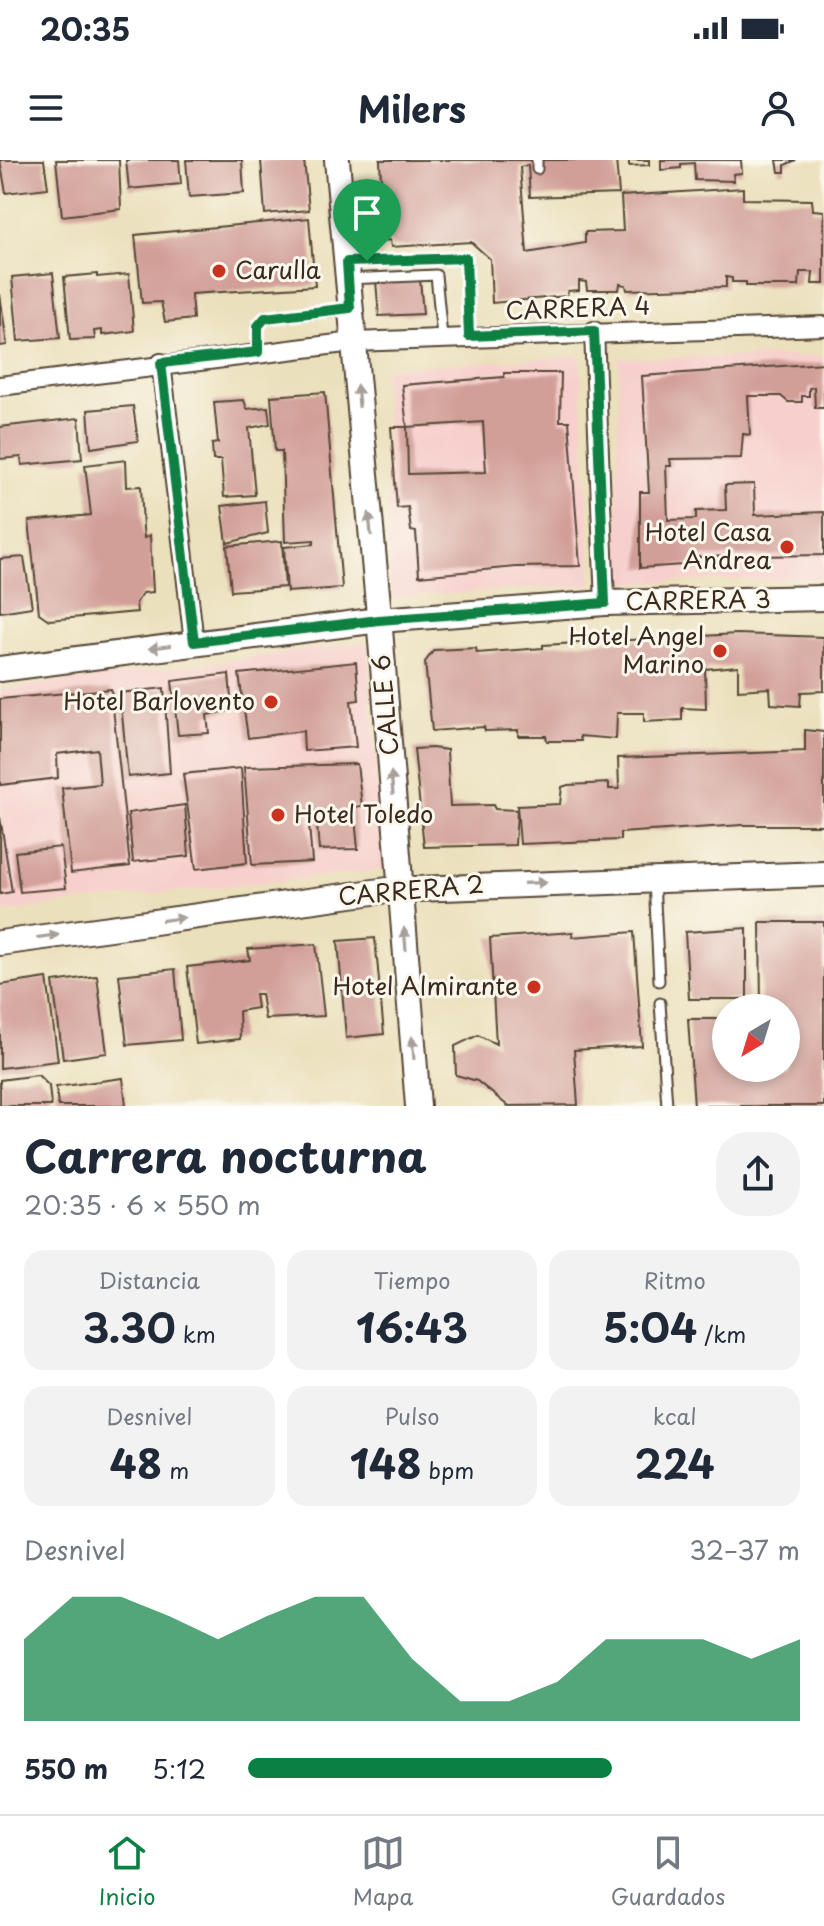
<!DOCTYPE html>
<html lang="es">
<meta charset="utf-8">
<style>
body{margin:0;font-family:"Playpen Sans",sans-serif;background:#f2f2f3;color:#1f2937;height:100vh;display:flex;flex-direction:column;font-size:30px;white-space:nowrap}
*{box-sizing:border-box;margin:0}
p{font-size:26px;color:#747a83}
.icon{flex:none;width:44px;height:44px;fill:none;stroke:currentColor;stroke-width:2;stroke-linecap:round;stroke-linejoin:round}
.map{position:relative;height:946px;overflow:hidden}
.drawer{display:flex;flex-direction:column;background:#fff;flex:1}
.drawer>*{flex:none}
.needle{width:52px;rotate:218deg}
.fabs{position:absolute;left:712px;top:834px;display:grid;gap:16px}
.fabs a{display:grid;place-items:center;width:88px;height:88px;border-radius:50%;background:#fff;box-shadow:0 4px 12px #0003;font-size:40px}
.pin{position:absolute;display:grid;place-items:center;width:68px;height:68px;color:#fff;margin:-82px -34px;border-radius:50% 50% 50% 0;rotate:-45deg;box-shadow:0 0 8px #0007}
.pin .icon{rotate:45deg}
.round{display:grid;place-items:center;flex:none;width:84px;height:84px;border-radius:32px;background:#f2f2f3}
.headline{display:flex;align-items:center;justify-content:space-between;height:136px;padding:0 24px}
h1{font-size:44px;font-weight:700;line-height:60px}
.figures{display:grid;grid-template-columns:repeat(3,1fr);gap:12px;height:136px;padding:8px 24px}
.figures div{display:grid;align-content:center;border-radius:20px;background:#f2f2f3;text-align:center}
.figures b{font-size:40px;font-weight:700}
.figures small{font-size:22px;font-weight:400}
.figures p{font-size:22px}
.chart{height:224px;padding:16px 24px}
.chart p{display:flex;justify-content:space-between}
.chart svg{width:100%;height:144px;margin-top:8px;fill:#0b8043;opacity:.7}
ul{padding:0 24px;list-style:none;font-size:26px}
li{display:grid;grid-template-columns:128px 96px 1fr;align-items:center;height:60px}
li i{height:20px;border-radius:10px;background:#0b8043}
.status{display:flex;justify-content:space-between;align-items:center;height:56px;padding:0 40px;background:#fff;direction:ltr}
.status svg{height:22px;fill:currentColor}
header{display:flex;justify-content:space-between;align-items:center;height:104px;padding:0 24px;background:#fff;font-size:36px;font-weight:700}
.tab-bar{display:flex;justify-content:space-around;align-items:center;height:112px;border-top:2px solid #e0e1e3;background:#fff;font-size:22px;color:#747a83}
.tab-bar a{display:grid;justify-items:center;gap:4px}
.tab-bar .active{color:#0b8043}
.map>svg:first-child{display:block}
</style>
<div class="status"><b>20:35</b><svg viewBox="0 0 49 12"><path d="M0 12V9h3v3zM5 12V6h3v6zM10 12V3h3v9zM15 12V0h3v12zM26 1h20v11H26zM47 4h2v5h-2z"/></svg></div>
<header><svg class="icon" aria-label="menu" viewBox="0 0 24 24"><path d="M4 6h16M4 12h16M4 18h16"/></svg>Milers<svg class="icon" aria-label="person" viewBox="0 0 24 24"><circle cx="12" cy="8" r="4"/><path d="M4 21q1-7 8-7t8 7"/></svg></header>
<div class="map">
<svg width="824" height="946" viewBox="0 0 824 946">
<rect width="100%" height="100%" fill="#fbf7ec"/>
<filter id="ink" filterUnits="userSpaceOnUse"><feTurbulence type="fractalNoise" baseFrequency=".0125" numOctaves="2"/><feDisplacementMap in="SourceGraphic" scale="16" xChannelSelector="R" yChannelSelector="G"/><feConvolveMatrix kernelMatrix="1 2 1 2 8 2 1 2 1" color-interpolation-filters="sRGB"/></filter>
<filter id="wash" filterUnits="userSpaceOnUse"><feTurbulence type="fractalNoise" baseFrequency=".006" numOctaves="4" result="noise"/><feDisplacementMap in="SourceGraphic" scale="32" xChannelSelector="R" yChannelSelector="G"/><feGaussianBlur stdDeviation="1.8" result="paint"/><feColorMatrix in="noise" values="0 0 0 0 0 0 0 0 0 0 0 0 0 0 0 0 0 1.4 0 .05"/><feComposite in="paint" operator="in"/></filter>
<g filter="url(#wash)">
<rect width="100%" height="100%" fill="#ebe0bc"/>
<!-- built -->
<g fill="#f7d0cd">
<path d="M580,196L592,425L391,437L384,208Z"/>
<path d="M824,196V418L617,423L619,198Z"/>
<path d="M367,482L385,710L84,741L0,753V530Z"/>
</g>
<g id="blocks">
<!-- building -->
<g fill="#d19f98">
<path d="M0,0H44L48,28L6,33Z"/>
<path d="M56,0H119L121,49L62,56Z"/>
<path d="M126,0H179L181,24L129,29Z"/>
<path d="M186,0H242L244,33L189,37Z"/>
<path d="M261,0H304L309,50L265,54Z"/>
<path d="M380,0H616L619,34L530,37L528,5L520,7L527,93L585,83V72L623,71L621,36L743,28V39L812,40L813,50L824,51V124H812L813,112H800L799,126H746V122H732V118L726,117V127L627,130L626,125L620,124L619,130H587L586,122L579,121V130L568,131L567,136L492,143L490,99L471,82L391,87L390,80L384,81Z"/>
<path d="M629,0H649V5L629,6Z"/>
<path d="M661,0H741L742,13L733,14L734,21L695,20L694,3L681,4V8L661,10Z"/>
<path d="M777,0H796L785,5V12H779Z"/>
<path d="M309,58L315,126L191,134L193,159L165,162L161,142L142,143L135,75Z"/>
<path d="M53,113L60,178L18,181L12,117Z"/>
<path d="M97,114V117L129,114L134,171L102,175V170L94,171L95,179L70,180L64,117Z"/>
<path d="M420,119L423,154L379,156L376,121Z"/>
<path d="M0,134L7,185L0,186Z"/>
<path d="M824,203V248H815L814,227L809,228V236H802V242H788L781,236H748L750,275L743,274L741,298L670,299L671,306H666L668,360L696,359V351L726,350L725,325L754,324L755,355L824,352V395L697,397V404L640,408V332H649L642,216Z"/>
<path d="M504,213H561L560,261H569L580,406L516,407L419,416L416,372L411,371L408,347L397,348L391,267H407L408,314L486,312L483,262L407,267L402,225L504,217Z"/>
<path d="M325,232L342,428L287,432L284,387L314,384V380L285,382L282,291H275L271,236Z"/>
<path d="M244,240L247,249L268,247L270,264L249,268L255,335L224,337L221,300H213L212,284L218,283L214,242Z"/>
<path d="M133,246L138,281L91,288L88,250Z"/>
<path d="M79,258L82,299L22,305L21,297L0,299V267Z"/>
<path d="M126,300L127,327L141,326L143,368L144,378L150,375L153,432L143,433L136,443L137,452L49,460L39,453L29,361L91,355L85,305Z"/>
<path d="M265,341L268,373L227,383L222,346Z"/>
<path d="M282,381L285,427L231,431L227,386Z"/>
<path d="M24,397L32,447L0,452V399Z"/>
<path d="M737,474L824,477V531L801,532L800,546L771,544L770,528L738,530V506L705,509L706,549L682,548V560L644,562V553H617L616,579L580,576L581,581H547L546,576H518V570L485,571L484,567L432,571L425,502L434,490L476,488L477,493L543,488V485Z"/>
<path d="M356,502L359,540L351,541L356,587L304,591L303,571L248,578L239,514Z"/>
<path d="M229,514L232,550L207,555L209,573L178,575L172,521Z"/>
<path d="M164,528L170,613L128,617L120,533Z"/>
<path d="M111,529L130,706L71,713L62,628L100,624L97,589L57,594L58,618L0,625V539Z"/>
<path d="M805,570L824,572V665H742L620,673V680L520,684L517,646L560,644L562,627L568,625L609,623V629H619L618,598L805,591Z"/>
<path d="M432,588L447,590L450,646L493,645L495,649L517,650L515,685L424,687L414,589Z"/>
<path d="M357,604L362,646L354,647L358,689L319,690L316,651H308L312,702L252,705L244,607Z"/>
<path d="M241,608L247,703L196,709L183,614Z"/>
<path d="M185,645L189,696L133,702L128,653Z"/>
<path d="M0,657L12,732L0,734Z"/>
<path d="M61,687L66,728L20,732L15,692Z"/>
<path d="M760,762H824V946H694L688,859H726V908H786V848H761Z"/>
<path d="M747,768V839H689L685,772Z"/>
<path d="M573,772L572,777L634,772L642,886L574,890L578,945L508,946L477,921L456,915L455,886L478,875L496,884L490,778Z"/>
<path d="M375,778L384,874L346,878L338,781Z"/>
<path d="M316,784L324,856L265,859L261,834H255L257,848L239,851L240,879L196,884L187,807L250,800L248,789Z"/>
<path d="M175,809L181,880L127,885L119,815Z"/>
<path d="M97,816L107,893L63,899L53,822Z"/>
<path d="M47,818L58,901L0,908V825Z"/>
<path d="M38,915L49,926L51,946H0V920Z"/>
<path d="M123,918L126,946H58L56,927Z"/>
</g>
</g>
</g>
<g filter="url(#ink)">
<use href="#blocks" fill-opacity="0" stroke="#554536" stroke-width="2"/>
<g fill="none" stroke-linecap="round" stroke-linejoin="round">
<!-- lane casing -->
<g stroke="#554536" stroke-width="13">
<g id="lane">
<path d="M537,0V9"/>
<path d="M347,102L466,98L469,176"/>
<path d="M348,119L436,115L442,177"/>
<path d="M258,192V166L265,158L348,149"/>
<path d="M654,721L659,821"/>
<path d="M660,843L667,946"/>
</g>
</g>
<!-- street casing -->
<g stroke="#554536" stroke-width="22">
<g id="street">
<path d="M594,171L605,443"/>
<path d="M161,203L194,482"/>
<path d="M0,226L353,182L824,166"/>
</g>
</g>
<!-- secondary casing -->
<g stroke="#554536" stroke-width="28">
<g id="secondary">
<path d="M337,0L378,444L418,946"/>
<path d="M0,509L379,460L605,443L824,438"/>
<path d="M0,783L388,730L824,714"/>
</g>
</g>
<!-- lane -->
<use href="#lane" stroke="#fff" stroke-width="9"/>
<!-- street -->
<use href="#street" stroke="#fff" stroke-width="18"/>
<!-- secondary -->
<use href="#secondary" stroke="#fff" stroke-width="24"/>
</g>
<!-- one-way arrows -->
<defs><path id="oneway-solid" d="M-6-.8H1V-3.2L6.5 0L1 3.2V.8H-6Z" transform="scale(2)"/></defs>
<g fill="#a79f9a">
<use href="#oneway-solid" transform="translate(358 236) rotate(-96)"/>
<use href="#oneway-solid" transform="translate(370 364) rotate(-96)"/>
<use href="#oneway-solid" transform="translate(160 487) rotate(172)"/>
<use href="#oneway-solid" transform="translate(392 623) rotate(-95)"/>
<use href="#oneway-solid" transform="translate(535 723) rotate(-2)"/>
<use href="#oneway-solid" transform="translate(173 759) rotate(-8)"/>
<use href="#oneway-solid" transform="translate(48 776) rotate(-8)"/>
<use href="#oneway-solid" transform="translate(405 779) rotate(-95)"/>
<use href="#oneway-solid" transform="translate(413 888) rotate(-95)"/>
</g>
</g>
<g fill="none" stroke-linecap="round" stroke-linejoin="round" filter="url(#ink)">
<!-- route casing -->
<g stroke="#fff" stroke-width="16">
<path id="route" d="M466,98L469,176L594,171L605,443L379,460L194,482L161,203L258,192V166L265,158L350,148L347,102Z"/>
</g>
<!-- route -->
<use href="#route" stroke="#0b8043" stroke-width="10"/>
</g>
<!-- markers -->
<g fill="#c8321e" stroke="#fbf7ec" stroke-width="3">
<circle cx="219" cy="111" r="8"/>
<circle cx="787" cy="387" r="8"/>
<circle cx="720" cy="491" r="8"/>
<circle cx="271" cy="542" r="8"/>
<circle cx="278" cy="655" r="8"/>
<circle cx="534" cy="827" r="8"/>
</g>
<g text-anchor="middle" stroke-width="6" stroke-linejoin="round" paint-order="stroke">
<!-- poi labels -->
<g font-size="24" fill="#3b2a1e" stroke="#fbf7ec" text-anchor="end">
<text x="235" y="119" text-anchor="start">Carulla</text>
<text x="771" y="381">Hotel Casa<tspan x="771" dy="28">Andrea</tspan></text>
<text x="704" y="485">Hotel Angel<tspan x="704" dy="28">Marino</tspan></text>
<text x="255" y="550">Hotel Barlovento</text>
<text x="294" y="663" text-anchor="start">Hotel Toledo</text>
<text x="518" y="835">Hotel Almirante</text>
</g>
<!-- street labels -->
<g font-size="24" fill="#3b2a1e" stroke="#fbf7ec">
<text transform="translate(578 149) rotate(-2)" y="8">CARRERA 4</text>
<text transform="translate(698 441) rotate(-1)" y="8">CARRERA 3</text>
<text transform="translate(386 545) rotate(-95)" y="8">CALLE 6</text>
<text transform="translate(411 731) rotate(-5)" y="8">CARRERA 2</text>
</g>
</g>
</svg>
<div class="fabs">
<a><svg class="needle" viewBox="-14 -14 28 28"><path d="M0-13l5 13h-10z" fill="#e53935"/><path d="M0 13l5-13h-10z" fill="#747a83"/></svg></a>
</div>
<div class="pin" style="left:367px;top:101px;background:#1e9e55"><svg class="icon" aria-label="arrive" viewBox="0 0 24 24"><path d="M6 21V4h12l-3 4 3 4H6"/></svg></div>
</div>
<section class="drawer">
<div class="headline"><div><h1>Carrera nocturna</h1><p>20:35 · 6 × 550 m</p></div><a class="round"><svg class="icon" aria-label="share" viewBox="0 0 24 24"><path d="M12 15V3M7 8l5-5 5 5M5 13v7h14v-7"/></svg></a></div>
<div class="figures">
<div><p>Distancia</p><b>3.30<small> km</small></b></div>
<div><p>Tiempo</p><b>16:43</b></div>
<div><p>Ritmo</p><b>5:04<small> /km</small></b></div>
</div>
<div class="figures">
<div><p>Desnivel</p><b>48<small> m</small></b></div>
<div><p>Pulso</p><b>148<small> bpm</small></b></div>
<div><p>kcal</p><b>224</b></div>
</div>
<div class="chart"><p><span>Desnivel</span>32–37 m</p>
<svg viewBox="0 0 160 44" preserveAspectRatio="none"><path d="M0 44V19L10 6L20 6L30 12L40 19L50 12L60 6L70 6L80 25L90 38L100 38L110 32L120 19L130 19L140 19L150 25L160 19V44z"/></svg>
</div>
<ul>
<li><b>550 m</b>5:12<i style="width:66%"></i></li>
</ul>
</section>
<nav class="tab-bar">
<a class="active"><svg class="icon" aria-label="home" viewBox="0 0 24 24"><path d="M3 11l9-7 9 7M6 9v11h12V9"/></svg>Inicio</a>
<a><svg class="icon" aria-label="map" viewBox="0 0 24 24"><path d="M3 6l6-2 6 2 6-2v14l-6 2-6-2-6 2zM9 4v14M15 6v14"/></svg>Mapa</a>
<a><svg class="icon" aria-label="saved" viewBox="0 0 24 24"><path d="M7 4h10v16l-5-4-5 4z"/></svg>Guardados</a>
</nav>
